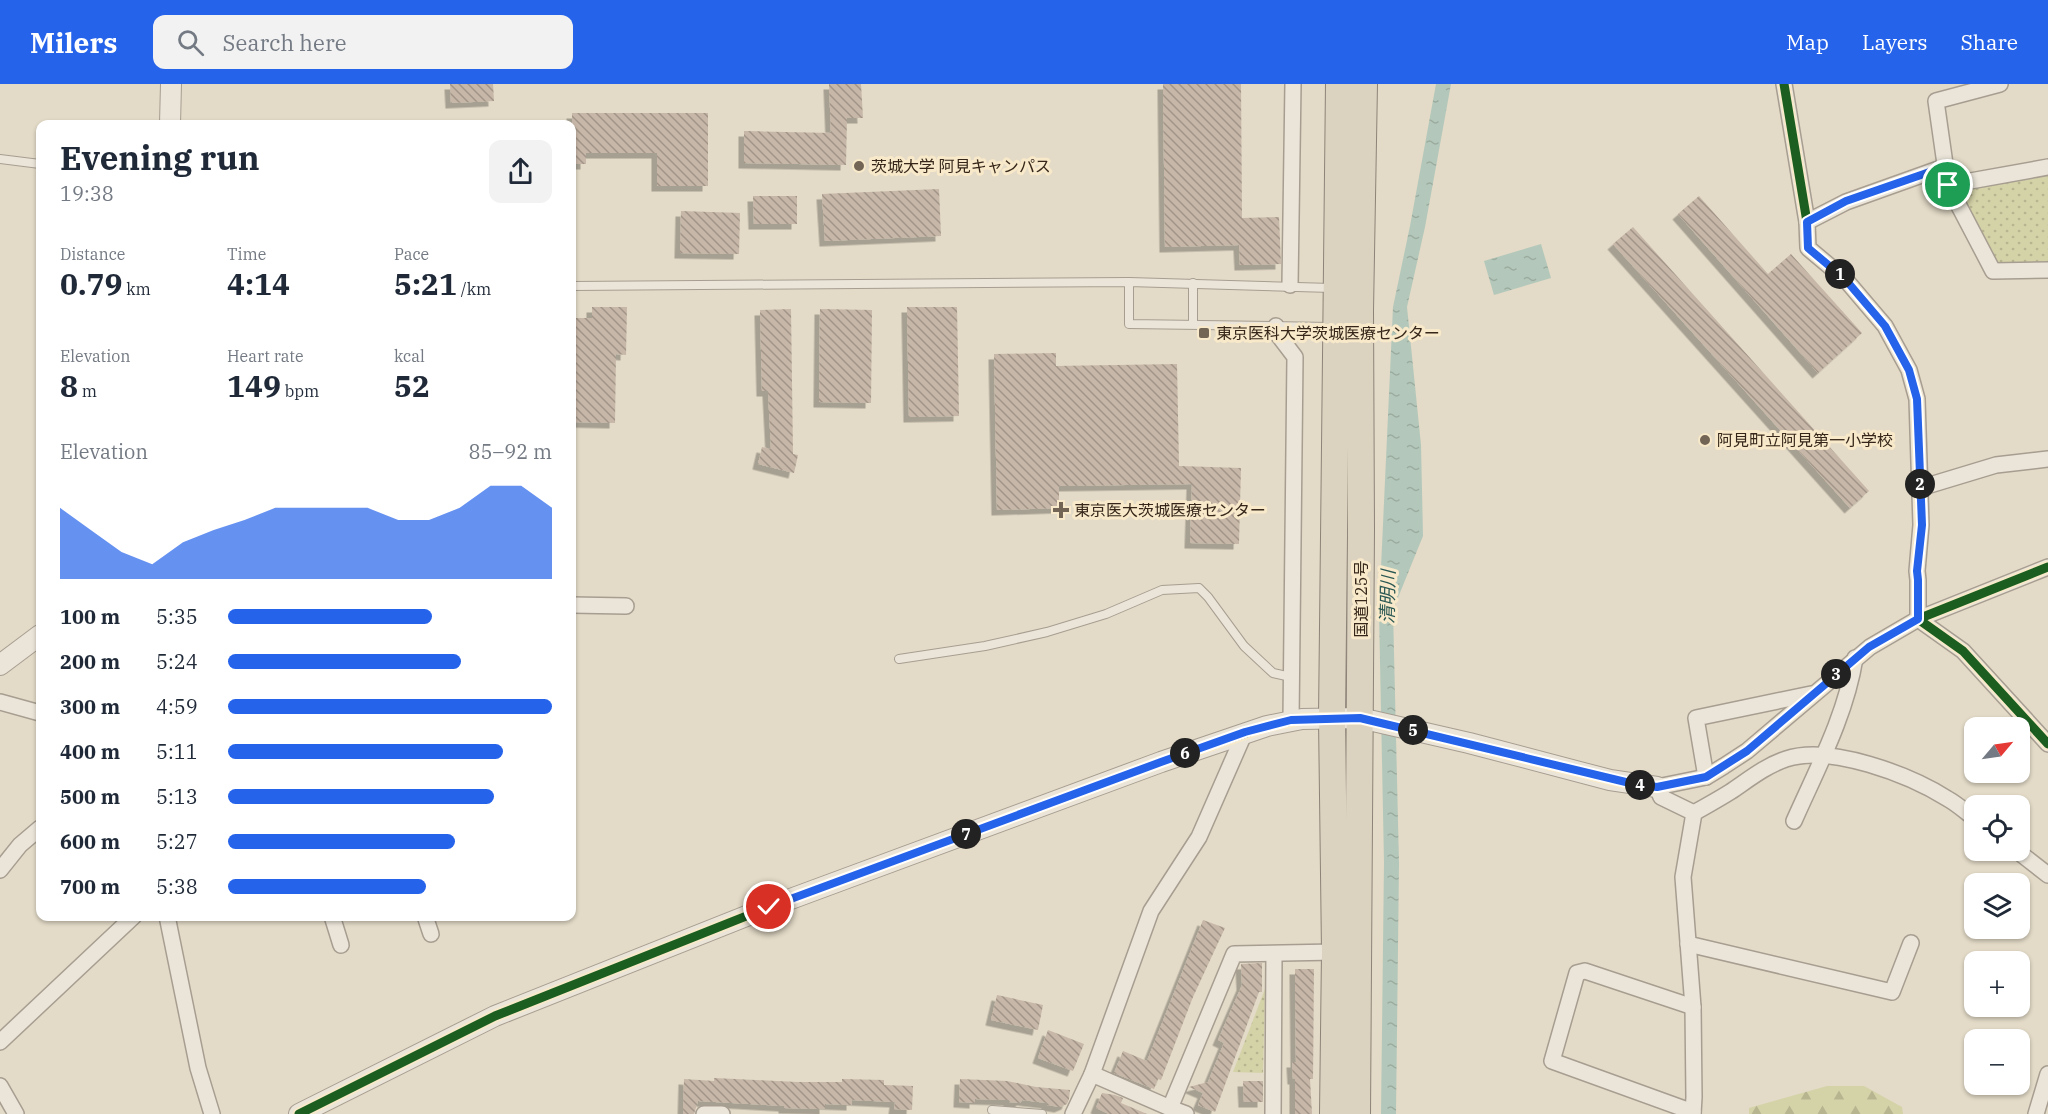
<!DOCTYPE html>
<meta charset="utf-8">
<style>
body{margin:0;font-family:"IBM Plex Serif","Noto Sans JP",serif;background:#f2f2f3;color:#1f2937;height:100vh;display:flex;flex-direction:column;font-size:22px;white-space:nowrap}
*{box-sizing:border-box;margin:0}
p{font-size:20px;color:#747a83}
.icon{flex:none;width:33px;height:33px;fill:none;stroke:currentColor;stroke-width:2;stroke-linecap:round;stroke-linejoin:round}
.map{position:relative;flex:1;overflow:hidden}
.side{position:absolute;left:36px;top:36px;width:540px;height:801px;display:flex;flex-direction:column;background:#fff;border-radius:12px;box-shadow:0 2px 4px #0004}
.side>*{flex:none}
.needle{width:39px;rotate:61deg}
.buttons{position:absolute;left:1964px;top:633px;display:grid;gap:12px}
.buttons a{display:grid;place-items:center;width:66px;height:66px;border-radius:12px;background:#fff;box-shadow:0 2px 4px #0004;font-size:30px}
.pin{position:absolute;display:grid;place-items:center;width:51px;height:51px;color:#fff;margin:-26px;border:3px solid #fff;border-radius:50%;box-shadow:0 2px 6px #0007}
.km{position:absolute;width:30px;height:30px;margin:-15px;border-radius:50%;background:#222;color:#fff;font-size:16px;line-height:30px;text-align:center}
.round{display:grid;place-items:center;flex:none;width:63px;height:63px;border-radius:12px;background:#f2f2f3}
.headline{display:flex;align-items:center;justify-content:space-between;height:102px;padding:0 24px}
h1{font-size:33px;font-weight:700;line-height:45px}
.metrics{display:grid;grid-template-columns:repeat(3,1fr);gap:9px;height:102px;padding:6px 24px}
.metrics div{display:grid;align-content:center}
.metrics b{font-size:30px;font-weight:700}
.metrics small{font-size:16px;font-weight:400}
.metrics p{font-size:16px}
.chart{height:168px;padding:12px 24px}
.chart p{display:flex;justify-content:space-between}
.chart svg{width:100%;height:108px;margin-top:6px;fill:#2563eb;opacity:.7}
ul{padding:0 24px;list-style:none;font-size:20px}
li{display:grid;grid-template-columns:96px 72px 1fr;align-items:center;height:45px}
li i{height:15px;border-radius:8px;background:#2563eb}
header{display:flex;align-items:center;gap:36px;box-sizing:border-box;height:84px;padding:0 30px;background:#2563eb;color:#fff}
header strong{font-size:28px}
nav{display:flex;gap:33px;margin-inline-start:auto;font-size:21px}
.search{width:420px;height:54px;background:#f2f2f3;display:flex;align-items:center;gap:15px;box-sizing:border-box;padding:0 21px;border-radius:12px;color:#747a83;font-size:22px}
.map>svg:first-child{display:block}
</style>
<header>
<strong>Milers</strong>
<div class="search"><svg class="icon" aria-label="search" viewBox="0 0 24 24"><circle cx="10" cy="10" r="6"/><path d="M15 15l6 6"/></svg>Search here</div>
<nav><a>Map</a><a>Layers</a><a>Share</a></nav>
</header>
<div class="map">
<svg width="2048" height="1030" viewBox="0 0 2048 1030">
<defs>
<pattern id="forest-firs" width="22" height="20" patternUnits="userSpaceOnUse" patternTransform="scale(1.5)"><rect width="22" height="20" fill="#d4d3a8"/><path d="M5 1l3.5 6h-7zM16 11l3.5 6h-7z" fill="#b7b590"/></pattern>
<pattern id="park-dots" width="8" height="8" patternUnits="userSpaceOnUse" patternTransform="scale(1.5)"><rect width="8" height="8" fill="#d4d3a8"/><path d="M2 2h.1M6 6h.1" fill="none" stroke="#b7b590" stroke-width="1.8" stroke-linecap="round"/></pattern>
<pattern id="water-ripples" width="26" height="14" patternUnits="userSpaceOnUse" patternTransform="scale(1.5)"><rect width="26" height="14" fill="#b3c8ba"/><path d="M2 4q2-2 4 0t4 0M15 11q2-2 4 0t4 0" fill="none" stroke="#9bac9f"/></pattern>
<pattern id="building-back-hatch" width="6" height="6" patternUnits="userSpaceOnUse" patternTransform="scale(1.5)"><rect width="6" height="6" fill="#c7b7a8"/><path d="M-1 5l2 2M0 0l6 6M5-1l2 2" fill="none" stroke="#a29588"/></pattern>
<filter id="shadow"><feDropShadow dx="-5.5" dy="5.5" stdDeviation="0" flood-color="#0004"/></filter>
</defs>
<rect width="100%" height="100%" fill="#e3dac7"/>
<!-- forest -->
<path fill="url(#forest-firs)" d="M1827,1002H1864L1902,1023L1903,1030H1749V1024Z"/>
<!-- park -->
<g fill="url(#park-dots)">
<path d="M2048,89V180L1997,182L1954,105Z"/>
<path d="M1265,905L1263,989L1233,988Z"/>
</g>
<!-- water -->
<g fill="url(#water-ripples)">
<path d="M1436,0H1451L1425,143L1407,223L1421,361L1423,452L1393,526L1399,779L1396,1030H1381L1384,778L1379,527L1393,223L1410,142Z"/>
<path d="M1541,160L1551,194L1494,211L1484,177Z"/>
</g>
<!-- building -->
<g fill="url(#building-back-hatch)" filter="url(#shadow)">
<path d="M450,0H493L494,17L451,19Z"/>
<path d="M829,0H861L863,34H847L846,81L744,79V47L831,49Z"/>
<path d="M1163,0H1241L1242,134L1279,133L1281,180L1240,181L1239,161L1165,163Z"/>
<path d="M572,29H708V102H657V69H586V80H572Z"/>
<path d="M939,105L941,152L825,157L822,110Z"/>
<path d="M753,112H797V140H754Z"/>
<path d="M1699,112L1768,190L1791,170L1862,249L1818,289L1678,130Z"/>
<path d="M681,127L740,129L739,170L680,169Z"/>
<path d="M1633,143L1869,407L1850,424L1613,160Z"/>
<path d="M592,223H627L626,271L616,270L615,339L572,338V234H592Z"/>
<path d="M907,223H957L959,332L909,333Z"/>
<path d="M791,225L793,370L798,371L794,389L758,380L762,363L771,365L768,307H762L760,226Z"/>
<path d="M820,225L872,226L871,319L819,318Z"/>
<path d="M1056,269V282L1177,280L1179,382L1241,384L1239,460L1190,459L1192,400L1059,402V424L997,426L994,270Z"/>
<path d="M1203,836L1225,844L1193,913L1161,996L1158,995L1154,1005L1114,989L1123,967L1147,977Z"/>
<path d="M1262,879V908H1259L1215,1028L1198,1021L1203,1009L1189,1003L1208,998L1224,959L1218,956L1242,901L1241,880Z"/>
<path d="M1295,885H1314L1313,995H1310L1312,1030H1295V995H1293L1292,978H1296Z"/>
<path d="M997,911L1043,921L1038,946L991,936Z"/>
<path d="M1048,946L1084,960L1073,987L1038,974Z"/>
<path d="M714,994L797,998H842V995L884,996V1001L913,1002L912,1026L894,1025L895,1018L852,1016V1021L825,1020V1025L784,1024V1022L698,1017L694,1030H683L684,995L714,997Z"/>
<path d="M960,995L1007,997L1036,1003L1070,1006L1069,1015L1067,1020L1060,1023L1047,1021V1019L1022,1016L1020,1019L1009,1018V1016L975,1015V1019L959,1018Z"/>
<path d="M1243,997H1263V1018H1244Z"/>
<path d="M1102,1009L1115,1011L1123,1014L1121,1019L1147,1030H1109L1096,1024Z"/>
</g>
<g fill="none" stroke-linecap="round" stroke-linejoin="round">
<!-- service casing -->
<g stroke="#a79e91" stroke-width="10">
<g id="service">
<path d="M0,75L40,80"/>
<path d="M1129,198V240L1331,243"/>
<path d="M572,202L1129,198L1332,204"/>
<path d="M1193,240V199"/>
<path d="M899,575L985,562L1047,548L1106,530L1162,506L1199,504L1208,513L1244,562L1273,589L1291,593"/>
<path d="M992,1026L1042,1030"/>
</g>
</g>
<!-- minor casing -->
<g stroke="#a79e91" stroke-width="18">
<g id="minor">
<path d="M1784,0L1807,138L1808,164L1845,195L1885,242L1909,286L1917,315L1921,441L1917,487L1918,496V535L1963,567L2048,660"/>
<path d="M2000,0L1936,17L1948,101L1993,187L2048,186"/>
<path d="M1948,101L2048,83"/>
<path d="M1807,138L1846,118L1944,83"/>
<path d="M1290,201L1293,0"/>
<path d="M1276,242V248L1295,273L1291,636"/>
<path d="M1920,404L1996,381L2048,375"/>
<path d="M572,521L626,522"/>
<path d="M0,618L40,629"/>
<path d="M1706,693L1696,634L1811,610"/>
<path d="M1694,729L1661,713L1657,703L1706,693L1724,682L1747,667L1870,563L1918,535L2048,483"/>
<path d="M1794,737C1817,685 1846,631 1855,574"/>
<path d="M2016,766L2048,791"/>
<path d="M0,786L20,761L40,744"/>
<path d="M167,832L198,984L212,1030"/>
<path d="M332,832L341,861"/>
<path d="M425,832L431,850"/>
<path d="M1688,860L1892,908L1911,859"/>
<path d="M0,958L134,832"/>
<path d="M1092,990L1170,1024L1234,870L1335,868"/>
<path d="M0,1002L16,1030"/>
<path d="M1170,1024L1186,1030"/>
<path d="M1693,1028L1552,977L1577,889L1585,887L1693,923"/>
<path d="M704,1030H722"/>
<path d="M1073,1030L1092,990L1151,827L1199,753L1245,648"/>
<path d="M1273,1030L1274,870"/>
<path d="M1693,1030L1694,1013L1693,923L1683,793L1694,729C1706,722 1719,715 1730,708C1748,696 1765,682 1786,675C1830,660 1910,691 1948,715C1957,720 1966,728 1974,734"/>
<path d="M2036,1030L2048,990"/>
</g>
</g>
<!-- tertiary casing -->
<g stroke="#a79e91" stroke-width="22">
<g id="tertiary">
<path d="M170,40L171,0"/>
<path d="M0,581L40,551"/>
<path d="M299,1030L495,932L769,823L1161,678L1267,642L1302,635L1360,634L1469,659L1610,696L1657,703"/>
</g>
</g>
<!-- trunk casing -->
<g stroke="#8d8478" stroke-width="28">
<g id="trunk">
<path d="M1333,1030L1335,868L1332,634L1339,0"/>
<path d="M1357,1030L1361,446L1360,227L1364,0"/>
</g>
</g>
<!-- service -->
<use href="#service" stroke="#ebe5d9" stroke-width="8"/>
<!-- minor -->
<use href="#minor" stroke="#ebe5d9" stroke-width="15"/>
<!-- tertiary -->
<use href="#tertiary" stroke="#ebe5d9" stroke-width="20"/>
<!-- trunk -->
<use href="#trunk" stroke="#dcd2c0" stroke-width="26"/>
<!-- cycleway casing -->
<g stroke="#f7e9c9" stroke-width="13">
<g id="cycleway">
<path d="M1784,0L1807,138L1808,164L1845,195L1885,242L1909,286L1917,315L1921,441L1917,487L1918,496V535L1963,567L2048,660"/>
<path d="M299,1030L495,932L769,823L1161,678L1267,642L1302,635L1360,634L1634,701L1657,703L1706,693L1747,667L1870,563L1918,535L2048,483"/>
</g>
</g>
<!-- cycleway -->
<use href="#cycleway" stroke="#1b5e20" stroke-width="9"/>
</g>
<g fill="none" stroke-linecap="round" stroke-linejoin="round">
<!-- route casing -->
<g stroke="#fff" stroke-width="12">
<path id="route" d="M769,823L1161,678L1245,648L1291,636L1360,634L1634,700L1657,703L1706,693L1747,667L1869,563L1918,535V496L1917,487L1922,441L1917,315L1909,286L1885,242L1845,195L1808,164L1807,138L1846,117L1944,83L1948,101"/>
</g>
<!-- route -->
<use href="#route" stroke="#2563eb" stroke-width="8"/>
</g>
<!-- markers -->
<g fill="#726556" stroke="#f7e9c9" stroke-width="2">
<circle cx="859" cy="82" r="6"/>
<rect x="1198" y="243" width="12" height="12" rx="3"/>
<circle cx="1705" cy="356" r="6"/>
<path d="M1058 417h6v6h6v6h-6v6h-6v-6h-6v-6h6z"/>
</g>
<g text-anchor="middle" stroke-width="6" stroke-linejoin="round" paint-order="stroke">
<!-- poi labels -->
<g font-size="16" fill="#352619" stroke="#f7e9c9" text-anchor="start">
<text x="871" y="88">茨城大学 阿見キャンパス</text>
<text x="1216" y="255">東京医科大学茨城医療センター</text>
<text x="1717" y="362">阿見町立阿見第一小学校</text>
<text x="1074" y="432">東京医大茨城医療センター</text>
</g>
<!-- street labels -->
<g font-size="16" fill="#352619" stroke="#f7e9c9">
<text transform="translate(1361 515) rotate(-90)" y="6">国道125号</text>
</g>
<!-- water labels -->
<g font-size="18" font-style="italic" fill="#285652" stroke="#f7e9c9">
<text transform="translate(1388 513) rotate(-89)" y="6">清明川</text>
</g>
</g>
</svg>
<div class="buttons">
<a><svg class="needle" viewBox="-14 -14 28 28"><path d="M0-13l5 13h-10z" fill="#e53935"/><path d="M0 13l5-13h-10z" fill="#747a83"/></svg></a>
<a><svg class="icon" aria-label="locate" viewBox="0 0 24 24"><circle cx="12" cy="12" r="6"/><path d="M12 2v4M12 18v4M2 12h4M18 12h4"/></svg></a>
<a><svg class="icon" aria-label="layers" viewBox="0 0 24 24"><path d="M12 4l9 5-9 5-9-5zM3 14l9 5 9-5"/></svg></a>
<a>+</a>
<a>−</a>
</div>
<div class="pin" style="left:1948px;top:101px;background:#1e9e55"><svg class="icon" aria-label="arrive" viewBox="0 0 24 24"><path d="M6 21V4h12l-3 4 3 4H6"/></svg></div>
<div class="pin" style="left:769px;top:823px;background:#d93025"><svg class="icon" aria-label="check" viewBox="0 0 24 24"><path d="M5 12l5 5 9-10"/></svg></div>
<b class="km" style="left:1840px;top:190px">1</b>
<b class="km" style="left:1920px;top:400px">2</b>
<b class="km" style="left:1836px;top:590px">3</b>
<b class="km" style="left:1640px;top:701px">4</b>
<b class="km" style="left:1413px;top:646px">5</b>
<b class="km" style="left:1185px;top:669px">6</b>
<b class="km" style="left:966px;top:750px">7</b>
<section class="side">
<div class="headline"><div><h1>Evening run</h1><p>19:38</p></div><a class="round"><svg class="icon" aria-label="share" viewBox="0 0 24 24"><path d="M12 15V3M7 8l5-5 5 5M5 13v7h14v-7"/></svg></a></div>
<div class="metrics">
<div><p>Distance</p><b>0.79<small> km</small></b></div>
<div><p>Time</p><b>4:14</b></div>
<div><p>Pace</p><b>5:21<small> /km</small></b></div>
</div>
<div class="metrics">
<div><p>Elevation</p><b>8<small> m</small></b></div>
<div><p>Heart rate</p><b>149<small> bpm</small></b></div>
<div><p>kcal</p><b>52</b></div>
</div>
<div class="chart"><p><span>Elevation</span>85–92 m</p>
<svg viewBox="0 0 160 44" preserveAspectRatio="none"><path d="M0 44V15L10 24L20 33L30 38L40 29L50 24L60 20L70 15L80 15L90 15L100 15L110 20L120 20L130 15L140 6L150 6L160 15V44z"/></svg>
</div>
<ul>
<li><b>100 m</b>5:35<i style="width:63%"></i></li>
<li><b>200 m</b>5:24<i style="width:72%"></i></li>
<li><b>300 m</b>4:59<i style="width:100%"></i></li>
<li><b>400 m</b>5:11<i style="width:85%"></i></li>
<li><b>500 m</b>5:13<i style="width:82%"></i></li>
<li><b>600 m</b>5:27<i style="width:70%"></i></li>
<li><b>700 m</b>5:38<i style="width:61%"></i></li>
</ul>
</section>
</div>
